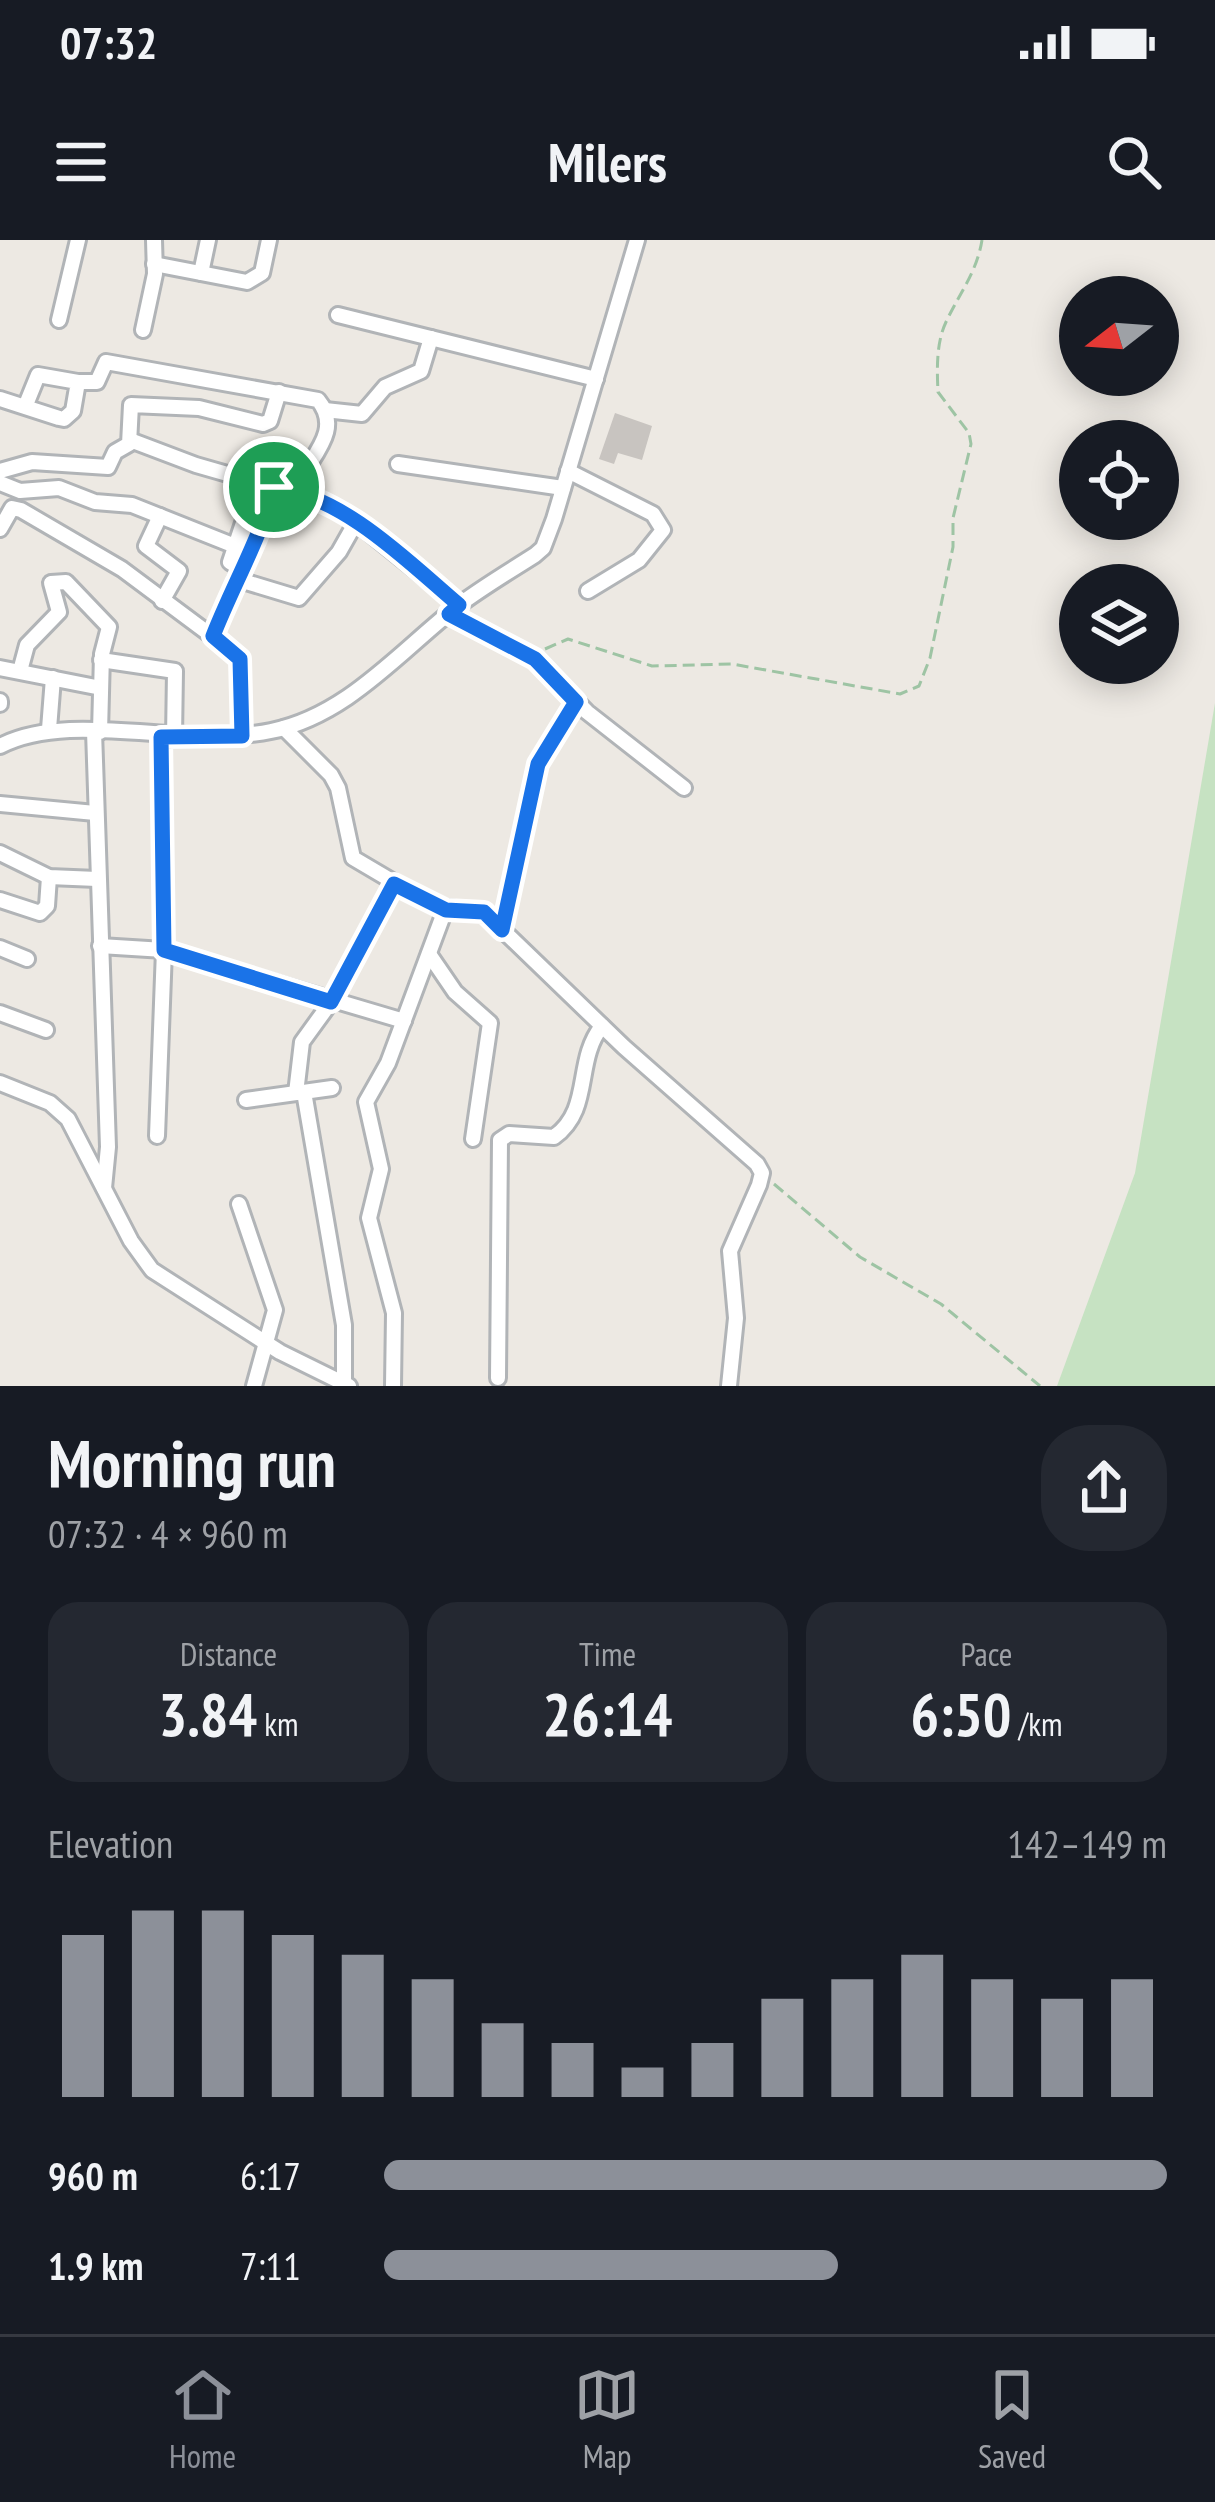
<!DOCTYPE html>
<meta charset="utf-8">
<style>
body{margin:0;font-family:"PT Sans Narrow",sans-serif;background:#242831;color:#f1f3f6;height:100vh;display:flex;flex-direction:column;font-size:45px;white-space:nowrap}
*{box-sizing:border-box;margin:0}
p{font-size:39px;color:#9ea1a6}
.icon{flex:none;width:66px;height:66px;fill:none;stroke:currentColor;stroke-width:2;stroke-linecap:round;stroke-linejoin:round}
.map{position:relative;height:1146px;overflow:hidden}
.panel{display:flex;flex-direction:column;background:#171b24;flex:1}
.panel>*{flex:none}
.needle{width:78px;rotate:253deg}
.tools{position:absolute;left:1059px;top:36px;display:grid;gap:24px}
.tools a{display:grid;place-items:center;width:120px;height:120px;border-radius:50%;background:#171b24;box-shadow:0 6px 30px #0003;font-size:60px}
.pin{position:absolute;display:grid;place-items:center;width:102px;height:102px;color:#fff;margin:-51px;border:6px solid #fff;border-radius:50%;box-shadow:0 3px 12px #0007}
.round{display:grid;place-items:center;flex:none;width:126px;height:126px;border-radius:48px;background:#242831}
.overview{display:flex;align-items:center;justify-content:space-between;height:204px;padding:0 48px}
h1{font-size:66px;font-weight:600;line-height:90px}
.figures{display:grid;grid-template-columns:repeat(3,1fr);gap:18px;height:204px;padding:12px 48px}
.figures div{display:grid;align-content:center;border-radius:30px;background:#242831;text-align:center}
.figures b{font-size:60px;font-weight:600}
.figures small{font-size:33px;font-weight:400}
.figures p{font-size:33px}
.chart{height:336px;padding:24px 48px}
.chart p{display:flex;justify-content:space-between}
.chart svg{width:100%;height:216px;margin-top:12px;stroke:#8c9099;stroke-width:6}
ul{padding:0 48px;list-style:none;font-size:39px}
li{display:grid;grid-template-columns:192px 144px 1fr;align-items:center;height:90px}
li i{height:30px;border-radius:15px;background:#8c9099}
.status{display:flex;justify-content:space-between;align-items:center;height:84px;padding:0 60px;background:#171b24;direction:ltr}
.status svg{height:33px;fill:currentColor}
header{display:flex;justify-content:space-between;align-items:center;height:156px;padding:0 48px;background:#171b24;font-size:54px;font-weight:600}
.menu{display:flex;justify-content:space-around;align-items:center;height:168px;border-top:3px solid #363941;background:#171b24;font-size:33px;color:#9ea1a6}
.menu a{display:grid;justify-items:center;gap:6px}
.menu .selected{color:#8c9099}
.map>svg:first-child{display:block}
</style>
<div class="status"><b>07:32</b><svg viewBox="0 0 49 12"><path d="M0 12V9h3v3zM5 12V6h3v6zM10 12V3h3v9zM15 12V0h3v12zM26 1h20v11H26zM47 4h2v5h-2z"/></svg></div>
<header><svg class="icon" aria-label="menu" viewBox="0 0 24 24"><path d="M4 6h16M4 12h16M4 18h16"/></svg>Milers<svg class="icon" aria-label="search" viewBox="0 0 24 24"><circle cx="10" cy="10" r="6"/><path d="M15 15l6 6"/></svg></header>
<div class="map">
<svg width="1215" height="1146" viewBox="0 0 1215 1146">
<rect width="100%" height="100%" fill="#ede9e3"/>
<!-- green -->
<path fill="#c6e2c2" d="M1215,463V1146H1057L1135,933Z"/>
<!-- building -->
<path fill="#c8c4c0" d="M615,173L652,186L642,220L618,213L614,224L599,219Z"/>
<g fill="none" stroke-linecap="round" stroke-linejoin="round">
<!-- minor casing -->
<g stroke="#b1b4b7" stroke-width="20">
<g id="minor">
<path d="M154,24L247,42L262,33L269,0"/>
<path d="M201,33L208,0"/>
<path d="M338,75L596,139"/>
<path d="M59,80L78,0"/>
<path d="M143,90L155,34L154,0"/>
<path d="M78,142H97L106,122L318,160C345,193 305,220 296,250"/>
<path d="M0,159L59,178L64,179L73,171L78,142L38,135L25,167"/>
<path d="M325,170L362,174L385,147L421,131L431,98"/>
<path d="M130,200L196,225L318,260L356,282L459,365"/>
<path d="M398,224L563,248"/>
<path d="M0,231L32,222L108,227L115,212L129,204L131,165L199,168L263,184L270,181L279,152"/>
<path d="M568,231L653,274L663,290L639,320L588,351"/>
<path d="M0,243L20,251L59,248L95,262L132,265L235,306"/>
<path d="M160,276L146,306L179,331L162,361"/>
<path d="M0,289L12,268L21,270L122,329L236,414L241,425L242,496"/>
<path d="M241,329L230,322L246,274L266,277"/>
<path d="M236,339L299,358L339,312L356,282"/>
<path d="M449,374L535,419L587,472L684,548"/>
<path d="M213,396C233,346 260,299 275,247"/>
<path d="M101,420L175,431L174,498"/>
<path d="M0,428L101,448"/>
<path d="M20,431L27,405L59,372L51,343L66,342L109,387L102,414L100,492"/>
<path d="M0,461V464"/>
<path d="M284,488L331,535L338,548L353,618L436,667L484,672L624,807L757,924L762,933L759,945L730,1011L736,1078L729,1146"/>
<path d="M49,489L53,438"/>
<path d="M94,491L108,907L104,948"/>
<path d="M0,506C72,469 184,509 271,491C347,476 400,411 459,365C483,347 510,331 535,315L543,308L554,279L637,0"/>
<path d="M0,564L95,573"/>
<path d="M0,613L49,637L97,639"/>
<path d="M0,660L40,673L47,666L49,637"/>
<path d="M100,706L164,710L404,781"/>
<path d="M0,708L27,719"/>
<path d="M429,714L455,752L490,783L473,899"/>
<path d="M0,773L46,790"/>
<path d="M0,843L50,863L68,879L131,1001L152,1030L280,1112L349,1146"/>
<path d="M304,852L344,1085V1144"/>
<path d="M296,853L302,802L331,762L394,644"/>
<path d="M246,860L332,848"/>
<path d="M157,896L164,710L161,497"/>
<path d="M239,964L275,1070L254,1146"/>
<path d="M498,1138L500,900L509,894L554,897C593,869 574,821 602,786"/>
<path d="M393,1146L394,1073L369,978L381,929L366,862L388,823L445,670"/>
</g>
</g>
<!-- path -->
<g stroke="#9ec4a4" stroke-width="3" stroke-dasharray="12 6" stroke-linecap="butt">
<path d="M545,409L568,399L652,426L732,424L900,454L919,446L930,418L953,307V278L971,204L969,193L938,152C937,130 936,103 946,82C959,54 977,32 982,0"/>
<path d="M505,674L538,524L568,473"/>
<path d="M774,944L860,1017L941,1064L1040,1146"/>
</g>
<!-- minor -->
<use href="#minor" stroke="#fff" stroke-width="14"/>
</g>
<g fill="none" stroke-linecap="round" stroke-linejoin="round">
<!-- route casing -->
<g stroke="#fff" stroke-width="24">
<path id="route" d="M274,247C346,258 406,320 459,365L449,374L535,419L576,462L538,524L502,690L484,672L446,670L394,644L331,762L164,710L161,497L242,496L240,419L213,396C233,345 260,299 274,247Z"/>
</g>
<!-- route -->
<use href="#route" stroke="#1a73e8" stroke-width="15"/>
</g>
</svg>
<div class="tools">
<a><svg class="needle" viewBox="-14 -14 28 28"><path d="M0-13l5 13h-10z" fill="#e53935"/><path d="M0 13l5-13h-10z" fill="#9ea1a6"/></svg></a>
<a><svg class="icon" aria-label="locate" viewBox="0 0 24 24"><circle cx="12" cy="12" r="6"/><path d="M12 2v4M12 18v4M2 12h4M18 12h4"/></svg></a>
<a><svg class="icon" aria-label="layers" viewBox="0 0 24 24"><path d="M12 4l9 5-9 5-9-5zM3 14l9 5 9-5"/></svg></a>
</div>
<div class="pin" style="left:274px;top:247px;background:#1e9e55"><svg class="icon" aria-label="arrive" viewBox="0 0 24 24"><path d="M6 21V4h12l-3 4 3 4H6"/></svg></div>
</div>
<section class="panel">
<div class="overview"><div><h1>Morning run</h1><p>07:32 · 4 × 960 m</p></div><a class="round"><svg class="icon" aria-label="share" viewBox="0 0 24 24"><path d="M12 15V3M7 8l5-5 5 5M5 13v7h14v-7"/></svg></a></div>
<div class="figures">
<div><p>Distance</p><b>3.84<small> km</small></b></div>
<div><p>Time</p><b>26:14</b></div>
<div><p>Pace</p><b>6:50<small> /km</small></b></div>
</div>
<div class="chart"><p><span>Elevation</span>142–149 m</p>
<svg viewBox="0 0 160 44" preserveAspectRatio="none"><path d="M5 44V11M15 44V6M25 44V6M35 44V11M45 44V15M55 44V20M65 44V29M75 44V33M85 44V38M95 44V33M105 44V24M115 44V20M125 44V15M135 44V20M145 44V24M155 44V20"/></svg>
</div>
<ul>
<li><b>960 m</b>6:17<i style="width:100%"></i></li>
<li><b>1.9 km</b>7:11<i style="width:58%"></i></li>
</ul>
</section>
<nav class="menu">
<a class="selected"><svg class="icon" aria-label="home" viewBox="0 0 24 24"><path d="M3 11l9-7 9 7M6 9v11h12V9"/></svg>Home</a>
<a><svg class="icon" aria-label="map" viewBox="0 0 24 24"><path d="M3 6l6-2 6 2 6-2v14l-6 2-6-2-6 2zM9 4v14M15 6v14"/></svg>Map</a>
<a><svg class="icon" aria-label="saved" viewBox="0 0 24 24"><path d="M7 4h10v16l-5-4-5 4z"/></svg>Saved</a>
</nav>
